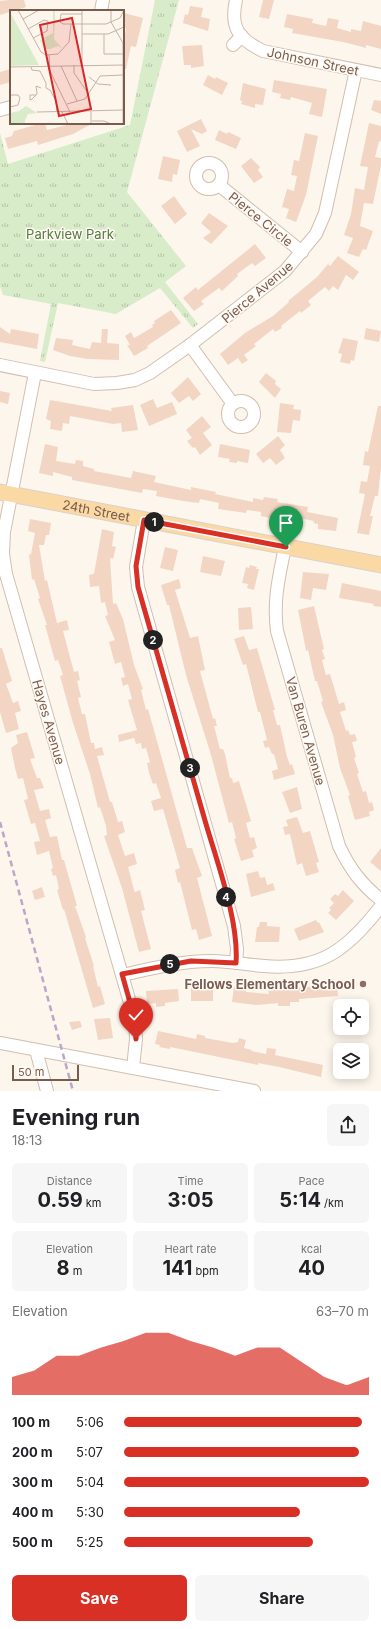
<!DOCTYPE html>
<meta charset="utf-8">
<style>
body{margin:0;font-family:Inter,sans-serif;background:#f6f6f6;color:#202124;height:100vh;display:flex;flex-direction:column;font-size:15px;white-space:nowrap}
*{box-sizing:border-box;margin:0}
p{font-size:13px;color:#757577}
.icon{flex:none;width:22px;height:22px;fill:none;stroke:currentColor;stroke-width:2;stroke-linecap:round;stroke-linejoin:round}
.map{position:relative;height:1091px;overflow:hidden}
.sheet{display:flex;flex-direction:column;background:#fff;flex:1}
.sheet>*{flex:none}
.fabs{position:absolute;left:333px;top:999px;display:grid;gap:8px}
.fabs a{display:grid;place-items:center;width:36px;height:36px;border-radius:6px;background:#fff;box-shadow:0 2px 10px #0003;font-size:20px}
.scale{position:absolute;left:12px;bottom:10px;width:67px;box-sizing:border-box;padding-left:4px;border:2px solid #7a5c4d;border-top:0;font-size:11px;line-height:14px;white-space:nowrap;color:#7a5c4d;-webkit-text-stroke:3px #fffaf3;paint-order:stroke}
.pin{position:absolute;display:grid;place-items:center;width:34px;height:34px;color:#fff;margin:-41px -17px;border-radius:50% 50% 50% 0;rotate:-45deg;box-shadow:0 0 4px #0007}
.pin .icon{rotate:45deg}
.km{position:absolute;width:20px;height:20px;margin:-10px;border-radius:50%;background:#222;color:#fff;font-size:11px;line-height:20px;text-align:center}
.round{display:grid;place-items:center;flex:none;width:42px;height:42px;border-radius:6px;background:#f6f6f6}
.head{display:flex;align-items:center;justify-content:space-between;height:68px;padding:0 12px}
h1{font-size:22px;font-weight:700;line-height:30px}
.metrics{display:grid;grid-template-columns:repeat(3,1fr);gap:6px;height:68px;padding:4px 12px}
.metrics div{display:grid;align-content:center;border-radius:6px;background:#f6f6f6;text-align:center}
.metrics b{font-size:20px;font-weight:700}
.metrics small{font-size:11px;font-weight:400}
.metrics p{font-size:11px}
.chart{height:112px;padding:8px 12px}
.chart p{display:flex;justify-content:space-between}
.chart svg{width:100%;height:72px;margin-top:4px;fill:#d93025;opacity:.7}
.cta{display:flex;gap:8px;margin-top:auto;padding:8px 12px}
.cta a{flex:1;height:46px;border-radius:6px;background:#d93025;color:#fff;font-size:16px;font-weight:700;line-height:46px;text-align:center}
.cta a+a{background:#f6f6f6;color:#202124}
ul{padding:0 12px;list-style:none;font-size:13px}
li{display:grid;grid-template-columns:64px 48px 1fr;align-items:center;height:30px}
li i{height:10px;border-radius:5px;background:#d93025}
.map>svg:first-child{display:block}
</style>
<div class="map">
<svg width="381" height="1091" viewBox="0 0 381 1091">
<defs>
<pattern id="park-tufts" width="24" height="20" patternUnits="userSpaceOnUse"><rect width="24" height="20" fill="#d8ecc9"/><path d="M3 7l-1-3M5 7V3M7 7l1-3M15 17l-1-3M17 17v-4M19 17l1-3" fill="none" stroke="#b4c2a5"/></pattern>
</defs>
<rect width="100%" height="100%" fill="#fdf6ec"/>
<!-- park -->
<path fill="url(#park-tufts)" d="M155,0H179L127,192L186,266L165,282L198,324L193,328L160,288L116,314L58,303L45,362L40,361L51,304L3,295L0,286V133L8,164L130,125Z"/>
<!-- building -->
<g fill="#f3d5c3">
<path d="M9,0H24L26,7L0,15V1Z"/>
<path d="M263,0H274L269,19L259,17Z"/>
<path d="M190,6L203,8L201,17L210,19L208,31L183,23L185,14L188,15Z"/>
<path d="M124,13L143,18L136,47L131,46L126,69H123V48L126,28L123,27Z"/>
<path d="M287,14L313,19L312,23L326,26L328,18L339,20L337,28L351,32V29L361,31L363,21L381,26V49L366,45V48L359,46L343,42L292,33L293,29L284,27Z"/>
<path d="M202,45L204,66L191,68V65H184L182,46Z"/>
<path d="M11,69V82L0,85V72Z"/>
<path d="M208,75L215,79L216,77L228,83L222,95L203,85Z"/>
<path d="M274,80L327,89L322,117L309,114L312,103L291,97L290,100L280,98L281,94L272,92Z"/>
<path d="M243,83L266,89L263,105L255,104V108L241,104L242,101L240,100Z"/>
<path d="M374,100L381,101V114L371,110Z"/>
<path d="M201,119L207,131L202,134L191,129L200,146L187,152L177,131Z"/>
<path d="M42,123H45L47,130L75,123H93L73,134L38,145L37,141L8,149L5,138L12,136L14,131Z"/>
<path d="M369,123L381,126V142L379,141L375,157L381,158V165L373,204L364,203L360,226L373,231L366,250L363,249L359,257L347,253L353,238L344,235L351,214L355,188L364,190L368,167L360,166Z"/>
<path d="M219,130L227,134L228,132L241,138L236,149L215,140Z"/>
<path d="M305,133L318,136L306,195L296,222L286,218L289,209L282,207L287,189L294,191L297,176L291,175L294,160L299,161Z"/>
<path d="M163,156L180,160L177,175L173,174L172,182L158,179Z"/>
<path d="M251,158L260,167L258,170L263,177L254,183L241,166Z"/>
<path d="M174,196L187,214L175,224L161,206Z"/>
<path d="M209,213L228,226L211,244L203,238L211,232L201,223Z"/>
<path d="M255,244L266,258L255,266L252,263L237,274L238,276L222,291L219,288L201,301L204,304L194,311L183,298L196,287L198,290Z"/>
<path d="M338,256L359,272L353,280L346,275L338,290L333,286L329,291L325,287L308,301L311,305L301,313L300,311L281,326L282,328L275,332L273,329L254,344L256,346L244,355L248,360L242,364L238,358L228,365L220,354L245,333L273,316L289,302L288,301L317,277L328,264L330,266Z"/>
<path d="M171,310L181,323L147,346L148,348L134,356L127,345H130L125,336L131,332L134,338L153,327L152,325L155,323L154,321Z"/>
<path d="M0,327L10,334L11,329L39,334L37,349L0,342Z"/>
<path d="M366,328L381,331L379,342L364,339Z"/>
<path d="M102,329H108L107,343L119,344V360L88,359L70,356L53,350L56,338L73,340L72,345L90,349L92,342L101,343Z"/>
<path d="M343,338L358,341L354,361L351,360L350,364L340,362L342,354L338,353Z"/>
<path d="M266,373L276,381L275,384L281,389L275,398L259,382Z"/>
<path d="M188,377L201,394L193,401L189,396L179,403L171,393Z"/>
<path d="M0,391L10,393L8,404L0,402Z"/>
<path d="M153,399L157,408L172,402L177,414L149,426L140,405Z"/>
<path d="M50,400L112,411L111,408L133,405L138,430L122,432L121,423L113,424L70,416L69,424L63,423L62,431L50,429L51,421L46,419Z"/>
<path d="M280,403L294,405L293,409L301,410L300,421L293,420L291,433L277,432Z"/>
<path d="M378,406H381V467L378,496H375L370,516H373L369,535L357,533L365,494L359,493L361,481L367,482L370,466L363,465L365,451L368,452Z"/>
<path d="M202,416L211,427L203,433L212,445L200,455L195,447L193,448L187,441L192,438L186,430Z"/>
<path d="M278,436L285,445L280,450L285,458L276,465L270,458L263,463L256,454Z"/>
<path d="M45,444L58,447L56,461L75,464L76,460L83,461V466L94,469V471L131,478L133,471L156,476L154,482L191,490V487L216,492L215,494L253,502V498L263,500L264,497L278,499L277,502L308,507L307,512L338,518L336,531L318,529V524L313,523L314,521L294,517L293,522L274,519L261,516V512L247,510L246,513L218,509L219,503L200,499L199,503L183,501L156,496L157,491L143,489L142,493L72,480V477L53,472V476L39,473Z"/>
<path d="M220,444L250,450L248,463L237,461V463L229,462L230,459L218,457Z"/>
<path d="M30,519L51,523L49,535H46L44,545H39L45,581L47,580L57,623L67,620L69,630L63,631L74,672L78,671L80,680L77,681L81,697L78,698L82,714H85L91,743H94L95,749L102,747L104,755L97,756L110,802H112L118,822L122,821L125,832L118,835L125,856L134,853L137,864L128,867L134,890L135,892L140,890L145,910L141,911L151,949L139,952L122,888L104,836L107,835L106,826L100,807L98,808L90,774L73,723L60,676L63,675L58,660L55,661L45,625H47L38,599L40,598L34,579L32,580L29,555L31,554L35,533L28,531Z"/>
<path d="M102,529L114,532L112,546L116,547L113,559L110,558L113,604L116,603L123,619L134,665L143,689L141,690L146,710L148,709L187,848H192L202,876L197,878L212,936L199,940L196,929L192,930L180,882L178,883L175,870L180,868L163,809L154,811L151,801L161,798L156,783L153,784L149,773L147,763L150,762L146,748L142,749L141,743L136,744L134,738L119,742L118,735L137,730L128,700L132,699L128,684L123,686L121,678L125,677L121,662L115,664L109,642L115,640L105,616L108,615L105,602L101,603L99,586L90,587L89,575L94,574Z"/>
<path d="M165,547L178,550L173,571L160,568Z"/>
<path d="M203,556L225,561L221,576L200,572Z"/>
<path d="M250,565L257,567L256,569H259L254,590L247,588L248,584L242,583L246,567L249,568Z"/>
<path d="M303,572L329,574L326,590L313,588L311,600L300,598Z"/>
<path d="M179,579L181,588L175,590L190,638L198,636L205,670L200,671L213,719L215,718L217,726H214L220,749H223L225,754L230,778H232L233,783L239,781L251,821L246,823L250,838L254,837L257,848L252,850L254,857L241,861L234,839L236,838L232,822L229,823L211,755L186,675L169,605H167L161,585Z"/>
<path d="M342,583L381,591V607L373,606L374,604L339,598Z"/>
<path d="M314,606L324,649L322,650L325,659L322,660L326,675L330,674L339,704L344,702L346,710L340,712L346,731L348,730L350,735L355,734L357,741L352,742L356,757L354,758L359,773L357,774L363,792L366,791L369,803L372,802L374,810L369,812L370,816L355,820L348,796L350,795L340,768L333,735L321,702L323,701L317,681H315L308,650L306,651L304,640L298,610Z"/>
<path d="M251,607L253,629L239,630L238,608Z"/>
<path d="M244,636L249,650L257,648L275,710H273L277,725H280L287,757L290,765L292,764L295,774L274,780L272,771L278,769L274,754H272L269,747L265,748L263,741L267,740L260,712H258L246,664L243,665L234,639Z"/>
<path d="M0,648H2L12,681L6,684L13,703L18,701L21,711L15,713L19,729L6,733L0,712Z"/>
<path d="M27,732L35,758L30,759L37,778H40L44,788L34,790L40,811L49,809L51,818L45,820L50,837L57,836L62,860H64L77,906H75L86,937L85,938L94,966H93L98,987L100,986L105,1004L93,1008L64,909L63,910L57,890L59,889L56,875L53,876L51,869L53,868L49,851L37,855L34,842L40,841L35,823L31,824L24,800L28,799L23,778L18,779L15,768L11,748L18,743L16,735Z"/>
<path d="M297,787L302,809L290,813L282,792Z"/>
<path d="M297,817L303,833L310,831L319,862L316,863L319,872L306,876L302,863L297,865L290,834L285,835L283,827L288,826L286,820Z"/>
<path d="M381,848V871L370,862Z"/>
<path d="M258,871L260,878L265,877L267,885L273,883L275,890L251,897L246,874Z"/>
<path d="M42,887L45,897L35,900L32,891Z"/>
<path d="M343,890L354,901L336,920L328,913L331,910L329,908L334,903L330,899L335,894L338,896Z"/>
<path d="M316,920L318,923L319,922L324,932L299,941L294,929Z"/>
<path d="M260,922H267V926L280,927L279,942H255L257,927H259Z"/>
<path d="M337,984L338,996L299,999V1002H290V1006H278V1003L257,1005L232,1002L234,987L246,988V992L269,994L268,991Z"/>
<path d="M191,985H199V987L213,988V1001H191Z"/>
<path d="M178,989L179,1001L165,1003V1006L156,1007V1003L147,1004L146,991Z"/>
<path d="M110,1018L113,1038L98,1040L94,1019Z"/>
<path d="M80,1021L82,1027L72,1030L69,1022Z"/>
<path d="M158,1031L196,1039L197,1034L205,1036V1038L233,1043L238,1042L239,1038L246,1040L244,1048L252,1050L251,1051L266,1054L267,1048L276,1049L275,1055L323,1065L321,1077L279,1067L258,1063V1065L170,1047V1049L159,1047L160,1045L155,1044Z"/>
</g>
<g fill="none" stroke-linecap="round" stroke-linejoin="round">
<!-- minor casing -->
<g stroke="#d1beb0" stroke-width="14">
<g id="minor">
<path d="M236,0C230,27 238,39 263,51L381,75"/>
<path d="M101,11L103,0"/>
<path d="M233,45L242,36"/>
<path d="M0,110L11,107"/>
<circle cx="209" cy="176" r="13"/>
<path d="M219,185L302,252"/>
<path d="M190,345L233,404"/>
<path d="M0,365L94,384L117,383L135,380L150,373L190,345L285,271L316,234L325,213L356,70"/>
<path d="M35,373L4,532L3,554L6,574L135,1020L136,1039L133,1068"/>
<circle cx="241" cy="414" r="13"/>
<path d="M144,520L136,567L138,587L234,926L237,949L236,963"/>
<path d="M285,547C279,577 273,600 277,631L339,846C350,869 361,884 381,900"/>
<path d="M123,975C152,968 182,961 212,961C230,961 247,965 264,966C321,971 348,949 381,906"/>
<path d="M0,1043L254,1091"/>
<path d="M36,1050L47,1091"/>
</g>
</g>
<!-- major casing -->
<g stroke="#dad1cd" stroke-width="17">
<g id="major">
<path id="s1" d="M0,492L381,565"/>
</g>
</g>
<!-- minor -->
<use href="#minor" stroke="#fff" stroke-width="12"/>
<!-- major -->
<use href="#major" stroke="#fbd9a5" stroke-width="15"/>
<!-- rail -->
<path stroke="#b9a8c9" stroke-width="2.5" stroke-dasharray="6 4" stroke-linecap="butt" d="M0,822L73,1091"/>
</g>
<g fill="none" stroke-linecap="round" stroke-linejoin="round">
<!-- route casing -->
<g stroke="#fff" stroke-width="8">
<path id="route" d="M136,1039L135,1020L122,974L191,961L236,963C239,922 218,865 206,824C184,745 161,666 138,587L136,566L144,520L286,547"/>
</g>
<!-- route -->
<use href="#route" stroke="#d93025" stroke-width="5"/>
</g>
<!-- markers -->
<circle fill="#8d6e63" stroke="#fffaf3" stroke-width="1.5" cx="363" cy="984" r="4"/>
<g text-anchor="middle" stroke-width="3" stroke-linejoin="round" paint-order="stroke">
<!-- street labels -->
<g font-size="13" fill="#7a5c4d" stroke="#fffaf3">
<text transform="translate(313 61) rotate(12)" y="5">Johnson Street</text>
<text transform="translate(261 219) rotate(39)" y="5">Pierce Circle</text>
<text transform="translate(257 292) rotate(-40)" y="5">Pierce Avenue</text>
<text dy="5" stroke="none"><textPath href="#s1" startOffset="98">24th Street</textPath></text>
<text transform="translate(49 722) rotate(74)" y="5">Hayes Avenue</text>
<text transform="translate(306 731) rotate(74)" y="5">Van Buren Avenue</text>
</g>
<!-- park labels -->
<g font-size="13" fill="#537a41" stroke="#fffaf3">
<text x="70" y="239">Parkview Park</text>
</g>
<!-- education labels -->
<g font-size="13" font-weight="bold" fill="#785e54" stroke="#fffaf3" text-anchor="end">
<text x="355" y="989">Fellows Elementary School</text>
</g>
</g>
<!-- overview -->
<g transform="translate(10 10)">
<rect width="114" height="114" fill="#fdf6ec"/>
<path d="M0,2L29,55L0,56Z" fill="#d8ecc9"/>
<path d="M16,96L27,103L18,104L13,114L0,111V103L9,101Z" fill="#d8ecc9"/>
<path d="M43,0H45V10H49L45,11L44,29L52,38L48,36L40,39V44V39H35L30,30L33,29L31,25L34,28L43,23ZM0,103H8L15,109V114H0Z" fill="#d8ecc9"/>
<path fill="none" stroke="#c5b3a7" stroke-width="1" d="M8,0L31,42L36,45L48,44L59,32L61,14M72,0V55M101,0V12L113,33V114M51,4L50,12L53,14H96L110,8L114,0M51,4H72M13,9L29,0M18,19L34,10L38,11L37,21L23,28M72,24H98L114,17M94,24V44H113M39,45L40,61L60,102M64,55V63L78,83M51,56L67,91M0,57L114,55M21,57L22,60L30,61L36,73V78L40,80L46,91L47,102M79,67L88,74L101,75M0,85H8L10,88L8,95L0,97M26,85H20V90H21L27,84V83L26,76L31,78M57,94L75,89L90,66L113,65M27,102L114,100M52,102L58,114M82,111H94L101,114M81,114V101"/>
<path fill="#d62828" fill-opacity="0.15" stroke="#d62828" stroke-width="2" d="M62,8L81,99L49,106L30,15Z"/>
<rect width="114" height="114" fill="none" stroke="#7a5c4d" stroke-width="2"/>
</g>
</svg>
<div class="fabs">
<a><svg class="icon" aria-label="locate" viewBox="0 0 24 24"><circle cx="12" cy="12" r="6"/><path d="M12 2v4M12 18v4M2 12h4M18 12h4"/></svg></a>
<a><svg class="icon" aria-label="layers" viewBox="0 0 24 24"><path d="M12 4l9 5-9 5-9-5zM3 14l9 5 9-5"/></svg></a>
</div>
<div class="scale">50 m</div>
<div class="pin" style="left:286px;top:547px;background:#1e9e55"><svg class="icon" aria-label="arrive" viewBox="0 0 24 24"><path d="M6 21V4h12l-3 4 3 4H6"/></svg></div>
<div class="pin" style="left:136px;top:1039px;background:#d93025"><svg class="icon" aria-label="check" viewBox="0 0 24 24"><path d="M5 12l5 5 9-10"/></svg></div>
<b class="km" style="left:154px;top:522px">1</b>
<b class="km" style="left:153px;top:640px">2</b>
<b class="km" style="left:190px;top:768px">3</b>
<b class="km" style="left:226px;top:897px">4</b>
<b class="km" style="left:170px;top:964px">5</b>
</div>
<section class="sheet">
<div class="head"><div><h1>Evening run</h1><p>18:13</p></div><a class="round"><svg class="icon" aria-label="share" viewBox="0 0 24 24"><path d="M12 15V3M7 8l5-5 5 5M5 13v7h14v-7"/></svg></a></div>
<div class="metrics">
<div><p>Distance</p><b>0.59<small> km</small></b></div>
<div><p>Time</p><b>3:05</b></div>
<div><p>Pace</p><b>5:14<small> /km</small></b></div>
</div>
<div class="metrics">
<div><p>Elevation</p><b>8<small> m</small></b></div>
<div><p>Heart rate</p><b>141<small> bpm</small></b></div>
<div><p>kcal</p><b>40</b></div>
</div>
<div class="chart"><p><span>Elevation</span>63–70 m</p>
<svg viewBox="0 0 160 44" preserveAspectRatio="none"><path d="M0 44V33L10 29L20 20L30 20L40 15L50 11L60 6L70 6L80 11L90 15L100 20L110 15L120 15L130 24L140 33L150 38L160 33V44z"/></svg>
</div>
<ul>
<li><b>100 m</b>5:06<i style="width:97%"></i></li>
<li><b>200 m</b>5:07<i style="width:96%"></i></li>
<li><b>300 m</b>5:04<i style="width:100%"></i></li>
<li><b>400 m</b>5:30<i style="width:72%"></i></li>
<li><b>500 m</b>5:25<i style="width:77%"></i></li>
</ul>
<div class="cta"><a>Save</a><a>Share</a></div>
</section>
